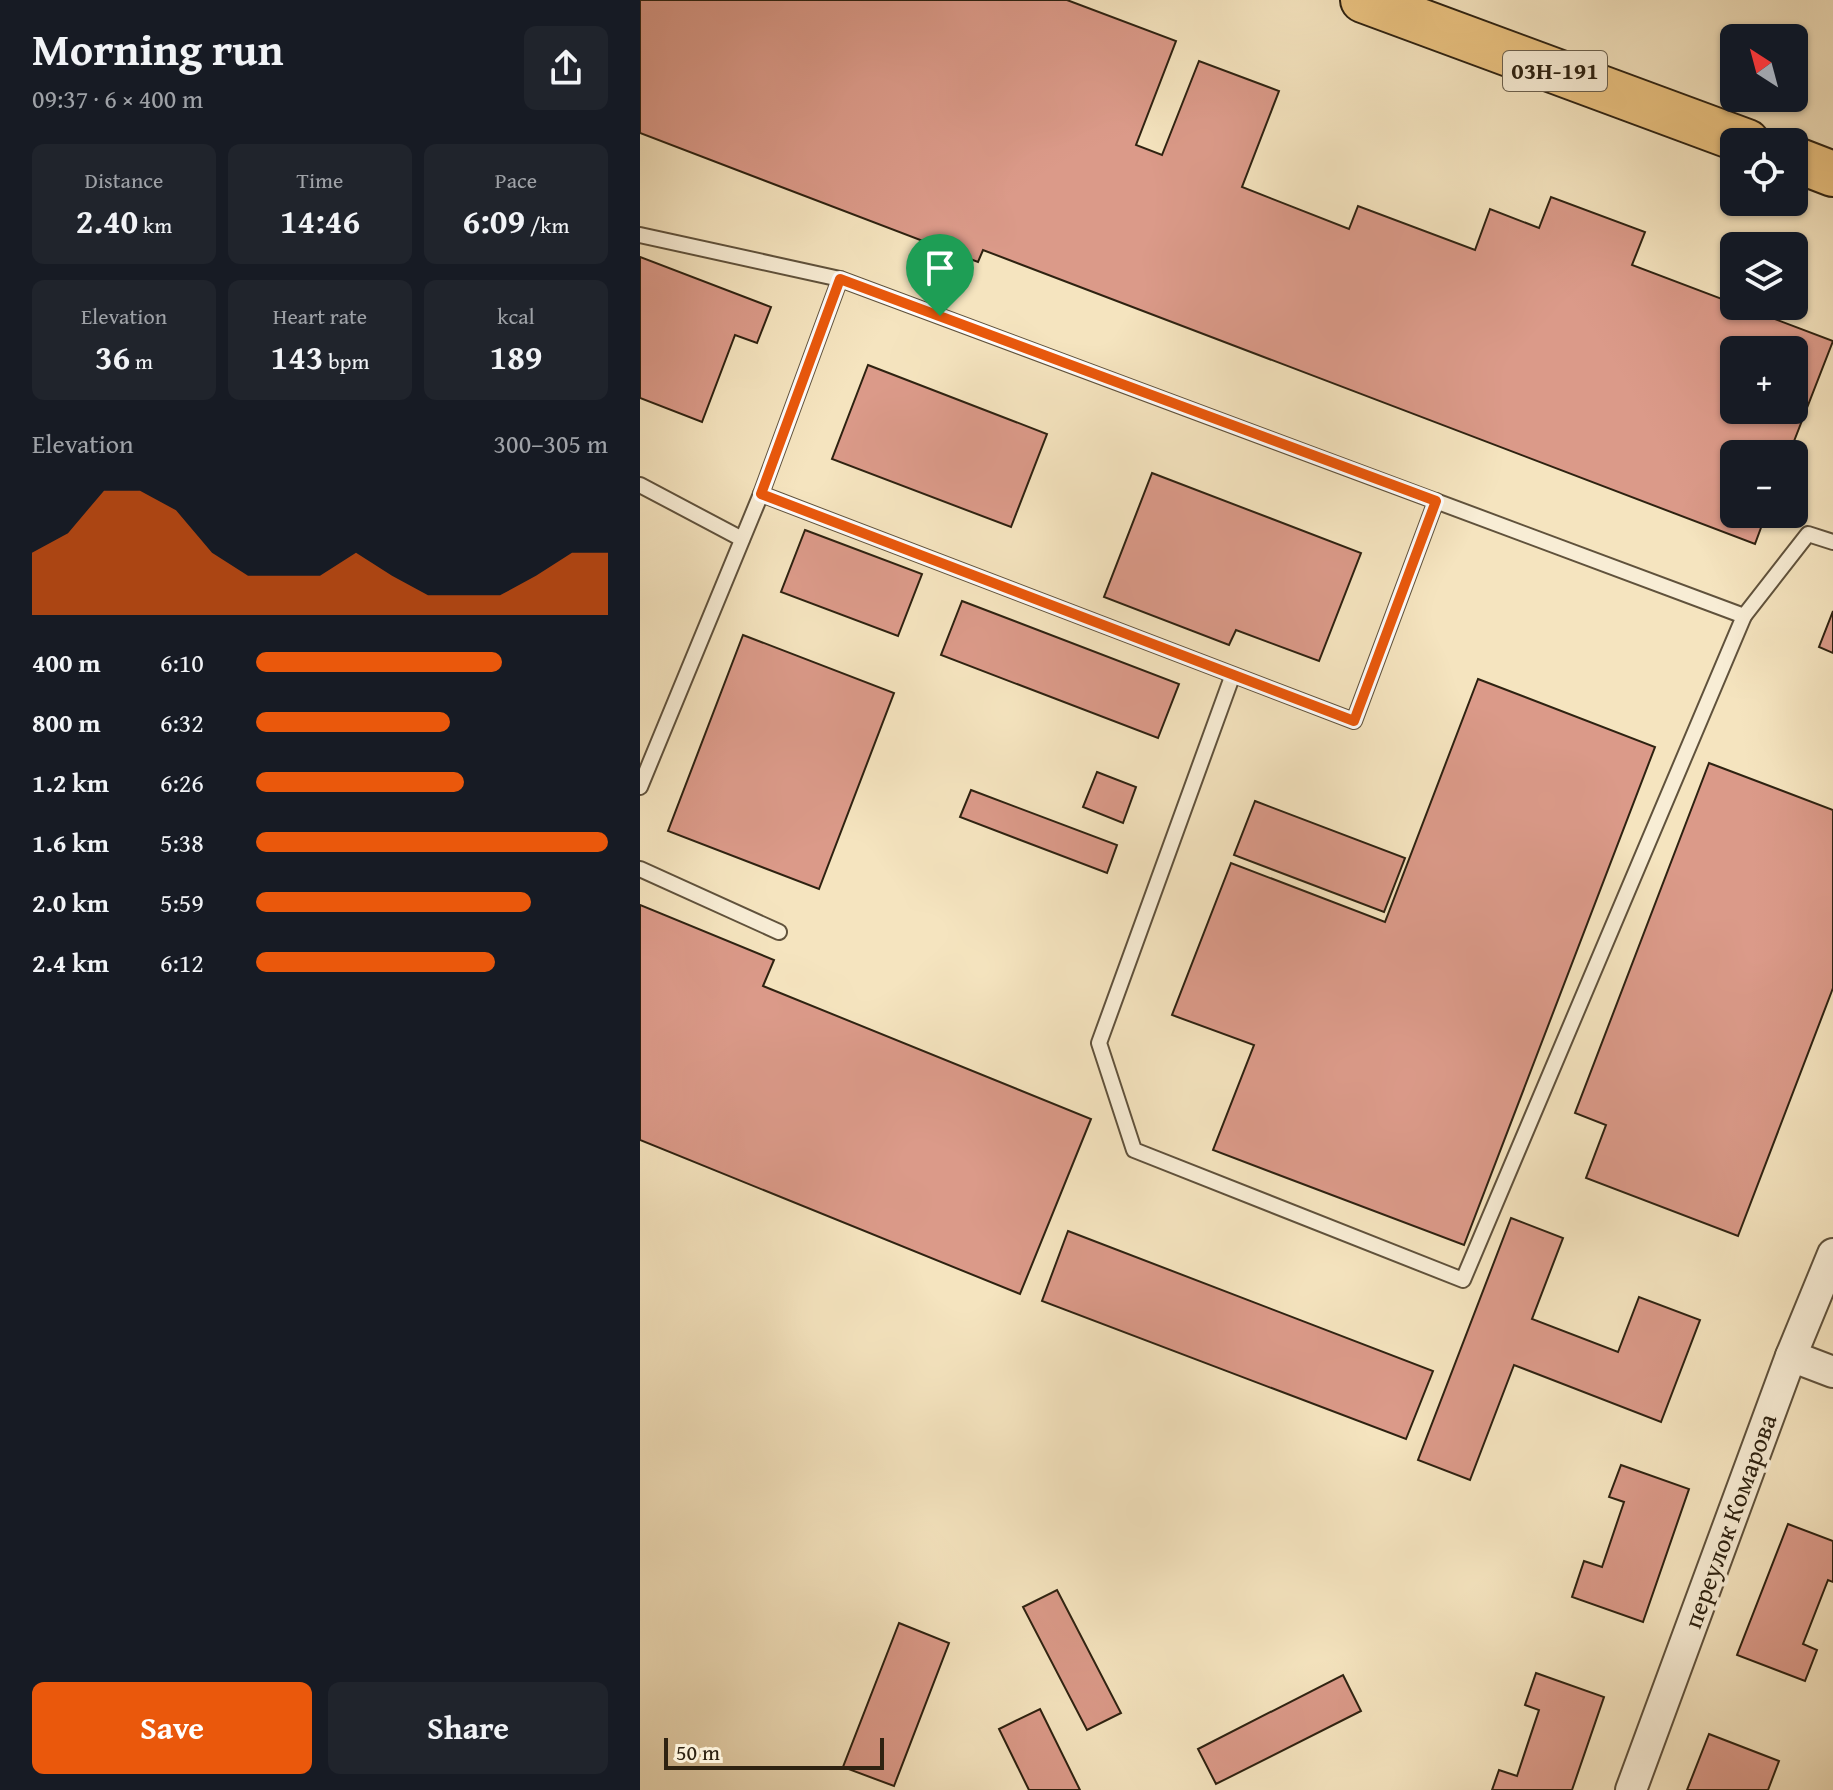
<!DOCTYPE html>
<meta charset="utf-8">
<style>
body{margin:0;font-family:"Gentium Book Plus",serif;background:#20242c;color:#f1f3f6;height:100vh;display:flex;flex-direction:column;font-size:30px;white-space:nowrap}
*{box-sizing:border-box;margin:0}
p{font-size:26px;color:#9ea1a6}
.icon{flex:none;width:44px;height:44px;fill:none;stroke:currentColor;stroke-width:2;stroke-linecap:round;stroke-linejoin:round}
.map{position:relative;flex:1;overflow:hidden}
.panel{display:flex;flex-direction:column;background:#171b24;width:640px}
.panel>*{flex:none}
.needle{width:52px;rotate:324deg}
.controls{position:absolute;left:1080px;top:24px;display:grid;gap:16px}
.controls a{display:grid;place-items:center;width:88px;height:88px;border-radius:12px;background:#171b24;box-shadow:0 2px 6px #0004;font-size:40px}
.scale{position:absolute;left:24px;bottom:20px;width:220px;box-sizing:border-box;padding-left:8px;border:4px solid #2e2211;border-top:0;font-size:22px;line-height:28px;white-space:nowrap;color:#2e2211;-webkit-text-stroke:6px #f8edd5;paint-order:stroke}
.pin{position:absolute;display:grid;place-items:center;width:68px;height:68px;color:#fff;margin:-82px -34px;border-radius:50% 50% 50% 0;rotate:-45deg;box-shadow:0 0 8px #0007}
.pin .icon{rotate:45deg}
.round{display:grid;place-items:center;flex:none;width:84px;height:84px;border-radius:12px;background:#20242c}
.overview{display:flex;align-items:center;justify-content:space-between;height:136px;padding:0 32px}
h1{font-size:44px;font-weight:700;line-height:60px}
.stats{display:grid;grid-template-columns:repeat(3,1fr);gap:12px;height:136px;padding:8px 32px}
.stats div{display:grid;align-content:center;border-radius:12px;background:#20242c;text-align:center}
.stats b{font-size:34px;font-weight:700}
.stats small{font-size:22px;font-weight:400}
.stats p{font-size:22px}
.chart{height:224px;padding:16px 32px}
.chart p{display:flex;justify-content:space-between}
.chart svg{width:100%;height:144px;margin-top:8px;fill:#ea580c;opacity:.7}
.action{display:flex;gap:16px;margin-top:auto;padding:16px 32px}
.action a{flex:1;height:92px;border-radius:12px;background:#ea580c;color:#fff;font-size:32px;font-weight:700;line-height:92px;text-align:center}
.action a+a{background:#20242c;color:#f1f3f6}
ul{padding:0 32px;list-style:none;font-size:26px}
li{display:grid;grid-template-columns:128px 96px 1fr;align-items:center;height:60px}
li i{height:20px;border-radius:10px;background:#ea580c}
main{display:flex;flex:1;min-height:0}
.map>svg:first-child{display:block}
</style>
<main>
<section class="panel">
<div class="overview"><div><h1>Morning run</h1><p>09:37 · 6 × 400 m</p></div><a class="round"><svg class="icon" aria-label="share" viewBox="0 0 24 24"><path d="M12 15V3M7 8l5-5 5 5M5 13v7h14v-7"/></svg></a></div>
<div class="stats">
<div><p>Distance</p><b>2.40<small> km</small></b></div>
<div><p>Time</p><b>14:46</b></div>
<div><p>Pace</p><b>6:09<small> /km</small></b></div>
</div>
<div class="stats">
<div><p>Elevation</p><b>36<small> m</small></b></div>
<div><p>Heart rate</p><b>143<small> bpm</small></b></div>
<div><p>kcal</p><b>189</b></div>
</div>
<div class="chart"><p><span>Elevation</span>300–305 m</p>
<svg viewBox="0 0 160 44" preserveAspectRatio="none"><path d="M0 44V25L10 19L20 6L30 6L40 12L50 25L60 32L70 32L80 32L90 25L100 32L110 38L120 38L130 38L140 32L150 25L160 25V44z"/></svg>
</div>
<ul>
<li><b>400 m</b>6:10<i style="width:70%"></i></li>
<li><b>800 m</b>6:32<i style="width:55%"></i></li>
<li><b>1.2 km</b>6:26<i style="width:59%"></i></li>
<li><b>1.6 km</b>5:38<i style="width:100%"></i></li>
<li><b>2.0 km</b>5:59<i style="width:78%"></i></li>
<li><b>2.4 km</b>6:12<i style="width:68%"></i></li>
</ul>
<div class="action"><a>Save</a><a>Share</a></div>
</section>
<div class="map">
<svg width="1193" height="1790" viewBox="0 0 1193 1790">
<rect width="100%" height="100%" fill="#f5e4bf"/>
<filter id="stains"><feTurbulence type="fractalNoise" baseFrequency=".0025" numOctaves="4"/><feColorMatrix values="0 0 0 0 .2 0 0 0 0 .09 0 0 0 0 .02 0 0 0 .5 -.17"/></filter>
<radialGradient id="worn" r=".72"><stop offset=".6" stop-color="#630" stop-opacity="0"/><stop offset="1" stop-color="#630" stop-opacity=".3"/></radialGradient>
<!-- building -->
<g fill="#db9a89" stroke="#2e2211" stroke-width="2" fill-rule="evenodd">
<path d="M0,0H427L536,41L496,145L522,155L559,61L639,91L602,187L709,229L718,206L835,250L850,209L899,228L911,197L1005,232L992,265L1193,341L1149,454H1094V514H1126L1115,544L343,250L338,262L0,133ZM1094,350H1154V410H1094Z"/>
<path d="M0,257L131,307L117,343L95,335L62,422L0,398Z"/>
<path d="M228,365L407,434L371,527L192,459Z"/>
<path d="M512,473L721,553L679,661L596,630L589,645L464,597Z"/>
<path d="M165,530L282,574L258,636L141,592Z"/>
<path d="M322,601L539,684L518,738L301,655Z"/>
<path d="M1193,611V653L1179,647Z"/>
<path d="M103,635L254,693L179,889L28,831Z"/>
<path d="M838,679L1015,747L824,1245L573,1150L614,1045L532,1015L591,863L745,922Z"/>
<path d="M1069,763L1193,810V988L1098,1236L946,1178L966,1125L935,1113Z"/>
<path d="M457,772L496,787L483,823L443,807Z"/>
<path d="M331,790L477,845L467,873L320,817Z"/>
<path d="M615,801L765,858L744,912L594,855Z"/>
<path d="M0,905L134,960L123,986L451,1119L380,1294L0,1140Z"/>
<path d="M871,1218L923,1238L892,1319L978,1352L999,1297L1060,1320L1021,1422L874,1365L830,1480L778,1460Z"/>
<path d="M428,1231L793,1371L766,1439L402,1301Z"/>
<path d="M981,1465L1049,1489L1003,1622L932,1597L944,1561L962,1567L984,1502L969,1497Z"/>
<path d="M1148,1524L1193,1541V1582L1188,1580L1163,1644L1177,1650L1165,1681L1097,1655Z"/>
<path d="M417,1590L481,1713L447,1730L383,1607Z"/>
<path d="M259,1623L309,1643L254,1786L203,1767Z"/>
<path d="M896,1673L964,1697L932,1790H852L859,1770L877,1776L899,1710L885,1705Z"/>
<path d="M703,1675L721,1711L576,1784L558,1749Z"/>
<path d="M400,1709L440,1790H389L359,1729Z"/>
<path d="M1069,1734L1139,1761L1128,1790H1047Z"/>
</g>
<g fill="none" stroke-linecap="round" stroke-linejoin="round">
<!-- service casing -->
<g stroke="#60523c" stroke-width="18">
<g id="service">
<path d="M0,235L200,279L1104,616L1168,534L1193,542"/>
<path d="M0,485L102,539"/>
<path d="M121,494L714,721L796,501"/>
<path d="M592,677L459,1043L494,1150L823,1280L1104,616"/>
<path d="M0,787L121,494L200,279"/>
<path d="M0,869L139,932"/>
</g>
</g>
<!-- minor casing -->
<g stroke="#60523c" stroke-width="34">
<g id="minor">
<path d="M1151,1356L1193,1372"/>
<path d="M991,1790L1151,1356L1193,1254"/>
</g>
</g>
<!-- primary casing -->
<g stroke="#2e2211" stroke-width="48">
<g id="primary">
<path d="M723,0L1107,142"/>
<path d="M1154,159L1193,174"/>
</g>
</g>
<!-- service -->
<use href="#service" stroke="#f8edd5" stroke-width="14"/>
<!-- minor -->
<use href="#minor" stroke="#f8edd5" stroke-width="30"/>
<!-- primary -->
<use href="#primary" stroke="#eac280" stroke-width="44"/>
</g>
<g fill="none" stroke-linecap="round" stroke-linejoin="round">
<!-- route casing -->
<g stroke="#fff" stroke-width="16">
<path id="route" d="M200,279L796,501L714,721L121,494Z"/>
</g>
<!-- route -->
<use href="#route" stroke="#ea580c" stroke-width="10"/>
</g>
<g text-anchor="middle" stroke-width="8" stroke-linejoin="round" paint-order="stroke">
<!-- shield labels -->
<rect fill="#f8edd5" stroke="#6b5f4c" stroke-width="2" x="863" y="51" width="104" height="40" rx="6"/>
<g font-size="24" font-weight="bold" fill="#2e2211">
<text x="915" y="79">03Н-191</text>
</g>
<!-- street labels -->
<g font-size="26" fill="#2e2211" stroke="#f8edd5">
<text transform="translate(1090 1521) rotate(-70)" y="9">переулок Комарова</text>
</g>
</g>
<rect width="100%" height="100%" filter="url(#stains)"/>
<rect width="100%" height="100%" fill="url(#worn)"/>
</svg>
<div class="controls">
<a><svg class="needle" viewBox="-14 -14 28 28"><path d="M0-13l5 13h-10z" fill="#e53935"/><path d="M0 13l5-13h-10z" fill="#9ea1a6"/></svg></a>
<a><svg class="icon" aria-label="locate" viewBox="0 0 24 24"><circle cx="12" cy="12" r="6"/><path d="M12 2v4M12 18v4M2 12h4M18 12h4"/></svg></a>
<a><svg class="icon" aria-label="layers" viewBox="0 0 24 24"><path d="M12 4l9 5-9 5-9-5zM3 14l9 5 9-5"/></svg></a>
<a>+</a>
<a>−</a>
</div>
<div class="scale">50 m</div>
<div class="pin" style="left:300px;top:316px;background:#1e9e55"><svg class="icon" aria-label="arrive" viewBox="0 0 24 24"><path d="M6 21V4h12l-3 4 3 4H6"/></svg></div>
</div>
</main>
